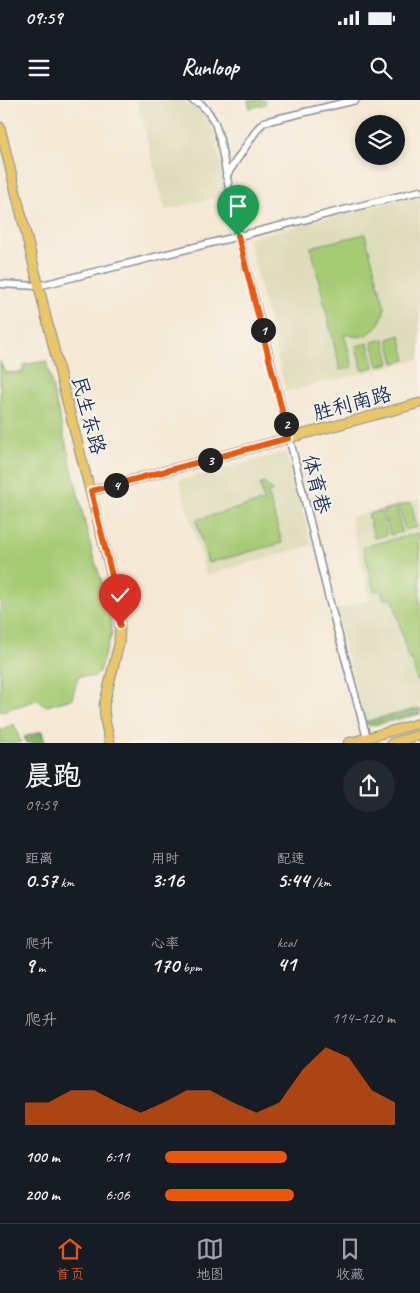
<!DOCTYPE html>
<html lang="zh">
<meta charset="utf-8">
<style>
body{margin:0;font-family:Caveat,"LXGW WenKai TC",sans-serif;background:#242831;color:#f1f3f6;height:100vh;display:flex;flex-direction:column;font-size:19px;white-space:nowrap}
*{box-sizing:border-box;margin:0}
p{font-size:16px;color:#9ea1a6}
.icon{flex:none;width:28px;height:28px;fill:none;stroke:currentColor;stroke-width:2;stroke-linecap:round;stroke-linejoin:round}
.map{position:relative;height:643px;overflow:hidden}
.details{display:flex;flex-direction:column;background:#171b24;flex:1}
.details>*{flex:none}
.tools{position:absolute;left:355px;top:15px;display:grid;gap:10px}
.tools a{display:grid;place-items:center;width:50px;height:50px;border-radius:50%;background:#171b24;box-shadow:0 2px 8px #0003;font-size:25px}
.pin{position:absolute;display:grid;place-items:center;width:42px;height:42px;color:#fff;margin:-51px -21px;border-radius:50% 50% 50% 0;rotate:-45deg;box-shadow:0 0 5px #0007}
.pin .icon{rotate:45deg}
.km{position:absolute;width:25px;height:25px;margin:-12px;border-radius:50%;background:#222;color:#fff;font-size:14px;line-height:25px;text-align:center}
.round{display:grid;place-items:center;flex:none;width:52px;height:52px;border-radius:26px;background:#242831}
.overview{display:flex;align-items:center;justify-content:space-between;height:85px;padding:0 25px}
h1{font-size:28px;font-weight:600;line-height:38px}
.figures{display:grid;grid-template-columns:repeat(3,1fr);gap:8px;height:85px;padding:5px 25px}
.figures div{display:grid;align-content:center}
.figures b{font-size:21px;font-weight:600}
.figures small{font-size:14px;font-weight:400}
.figures p{font-size:14px}
.chart{height:140px;padding:10px 25px}
.chart p{display:flex;justify-content:space-between}
.chart svg{width:100%;height:90px;margin-top:5px;fill:#ea580c;opacity:.7}
ul{padding:0 25px;list-style:none;font-size:16px}
li{display:grid;grid-template-columns:80px 60px 1fr;align-items:center;height:38px}
li i{height:12px;border-radius:6px;background:#ea580c}
.status{display:flex;justify-content:space-between;align-items:center;height:35px;padding:0 25px;background:#171b24;direction:ltr}
.status svg{height:14px;fill:currentColor}
header{display:flex;justify-content:space-between;align-items:center;height:65px;padding:0 25px;background:#171b24;font-size:22px;font-weight:600}
.menu{display:flex;justify-content:space-around;align-items:center;height:70px;border-top:1px solid #363941;background:#171b24;font-size:14px;color:#9ea1a6}
.menu a{display:grid;justify-items:center;gap:2px}
.menu .on{color:#ea580c}
.map>svg:first-child{display:block}
</style>
<div class="status"><b>09:59</b><svg viewBox="0 0 49 12"><path d="M0 12V9h3v3zM5 12V6h3v6zM10 12V3h3v9zM15 12V0h3v12zM26 1h20v11H26zM47 4h2v5h-2z"/></svg></div>
<header><svg class="icon" aria-label="menu" viewBox="0 0 24 24"><path d="M4 6h16M4 12h16M4 18h16"/></svg>Runloop<svg class="icon" aria-label="search" viewBox="0 0 24 24"><circle cx="10" cy="10" r="6"/><path d="M15 15l6 6"/></svg></header>
<div class="map">
<svg width="420" height="643" viewBox="0 0 420 643">
<rect width="100%" height="100%" fill="#f7f3e8"/>
<filter id="ink" filterUnits="userSpaceOnUse"><feTurbulence type="fractalNoise" baseFrequency=".02" numOctaves="2"/><feDisplacementMap in="SourceGraphic" scale="10" xChannelSelector="R" yChannelSelector="G"/><feConvolveMatrix kernelMatrix="1 2 1 2 8 2 1 2 1" color-interpolation-filters="sRGB"/></filter>
<filter id="wash" filterUnits="userSpaceOnUse"><feTurbulence type="fractalNoise" baseFrequency=".0096" numOctaves="4" result="noise"/><feDisplacementMap in="SourceGraphic" scale="20" xChannelSelector="R" yChannelSelector="G"/><feGaussianBlur stdDeviation="1.12" result="paint"/><feColorMatrix in="noise" values="0 0 0 0 0 0 0 0 0 0 0 0 0 0 0 0 0 1.4 0 .05"/><feComposite in="paint" operator="in"/></filter>
<g filter="url(#wash)">
<rect width="100%" height="100%" fill="#f5e8d4"/>
<!-- built -->
<g fill="#deddbb">
<path d="M137,0H180L197,7L209,19L214,33L227,95L165,110Z"/>
<path d="M420,95V259L286,292L248,138Z"/>
<path d="M286,352L312,445L206,475L179,381Z"/>
<path d="M420,399V608L364,622L335,510L370,500L350,417Z"/>
</g>
<!-- green -->
<g fill="#a7cb75" stroke="#617d6a">
<path d="M248,0H265L266,4L250,8Z"/>
<path d="M365,134L385,208L381,220L375,229L366,235L358,237L344,234L353,267L340,270L311,147Z"/>
<path d="M400,235L406,260L394,263L388,239Z"/>
<path d="M384,239L390,263L378,266L372,242Z"/>
<path d="M368,243L374,267L362,270L356,246Z"/>
<path d="M0,261L5,273L23,272L24,265L46,261L92,452L109,504L112,533L98,574L94,577L78,576L72,599L47,606L37,600L0,612Z"/>
<path d="M264,383L273,391L268,393L282,443L208,463L196,420L264,401L260,385Z"/>
<path d="M411,403L417,427L405,430L398,406Z"/>
<path d="M396,407L402,432L390,435L383,410Z"/>
<path d="M381,411L387,435L374,438L368,414Z"/>
<path d="M420,433V580H417L412,559H408L393,498L384,500L381,490L374,491L363,447Z"/>
<path d="M14,624L21,643H0V630Z"/>
</g>
<!-- forest -->
<g fill="#85af66" stroke="#506f62">
<path d="M420,608V614L370,626L364,622Z"/>
<path d="M42,631L45,643H26L24,637Z"/>
</g>
</g>
<g filter="url(#ink)">
<g fill="none" stroke-linecap="round" stroke-linejoin="round">
<!-- minor casing -->
<g stroke="#888c99" stroke-width="9">
<g id="minor">
<path d="M192,0L201,4L208,12L215,23L220,40L238,136L264,235L331,507L367,638"/>
<path d="M226,76L258,28L264,22L356,0"/>
<path d="M0,184L38,186L420,91"/>
</g>
</g>
<!-- major casing -->
<g stroke="#888c99" stroke-width="11">
<g id="major">
<path d="M0,27L62,282L119,504L120,525L119,544L104,605L105,620L110,643"/>
<path d="M91,391L420,303"/>
<path d="M348,643L420,623"/>
<path d="M392,643L420,635"/>
</g>
</g>
<!-- minor -->
<use href="#minor" stroke="#fff" stroke-width="6"/>
<!-- major -->
<use href="#major" stroke="#e9c769" stroke-width="9"/>
</g>
</g>
<g fill="none" stroke-linecap="round" stroke-linejoin="round" filter="url(#ink)">
<!-- route casing -->
<g stroke="#fff" stroke-width="10">
<path id="route" d="M120,525L119,504L91,391L289,338L238,136"/>
</g>
<!-- route -->
<use href="#route" stroke="#ea580c" stroke-width="6"/>
</g>
<g text-anchor="middle" stroke-width="4" stroke-linejoin="round" paint-order="stroke">
<!-- street labels -->
<g font-size="20" fill="#1b2f5e" stroke="#f7f3e8">
<text transform="translate(352 303) rotate(-15)" y="7">胜利南路</text>
<text transform="translate(89 315) rotate(75)" y="7">民生东路</text>
<text transform="translate(317 384) rotate(76)" y="7">体育巷</text>
</g>
</g>
</svg>
<div class="tools">
<a><svg class="icon" aria-label="layers" viewBox="0 0 24 24"><path d="M12 4l9 5-9 5-9-5zM3 14l9 5 9-5"/></svg></a>
</div>
<div class="pin" style="left:238px;top:136px;background:#1e9e55"><svg class="icon" aria-label="arrive" viewBox="0 0 24 24"><path d="M6 21V4h12l-3 4 3 4H6"/></svg></div>
<div class="pin" style="left:120px;top:525px;background:#d93025"><svg class="icon" aria-label="check" viewBox="0 0 24 24"><path d="M5 12l5 5 9-10"/></svg></div>
<b class="km" style="left:263px;top:230px">1</b>
<b class="km" style="left:286px;top:324px">2</b>
<b class="km" style="left:210px;top:360px">3</b>
<b class="km" style="left:116px;top:385px">4</b>
</div>
<section class="details">
<div class="overview"><div><h1>晨跑</h1><p>09:59</p></div><a class="round"><svg class="icon" aria-label="share" viewBox="0 0 24 24"><path d="M12 15V3M7 8l5-5 5 5M5 13v7h14v-7"/></svg></a></div>
<div class="figures">
<div><p>距离</p><b>0.57<small> km</small></b></div>
<div><p>用时</p><b>3:16</b></div>
<div><p>配速</p><b>5:44<small> /km</small></b></div>
</div>
<div class="figures">
<div><p>爬升</p><b>9<small> m</small></b></div>
<div><p>心率</p><b>170<small> bpm</small></b></div>
<div><p>kcal</p><b>41</b></div>
</div>
<div class="chart"><p><span>爬升</span>114–120 m</p>
<svg viewBox="0 0 160 44" preserveAspectRatio="none"><path d="M0 44V33L10 33L20 27L30 27L40 33L50 38L60 33L70 27L80 27L90 33L100 38L110 33L120 17L130 6L140 11L150 27L160 33V44z"/></svg>
</div>
<ul>
<li><b>100 m</b>6:11<i style="width:53%"></i></li>
<li><b>200 m</b>6:06<i style="width:56%"></i></li>
</ul>
</section>
<nav class="menu">
<a class="on"><svg class="icon" aria-label="home" viewBox="0 0 24 24"><path d="M3 11l9-7 9 7M6 9v11h12V9"/></svg>首页</a>
<a><svg class="icon" aria-label="map" viewBox="0 0 24 24"><path d="M3 6l6-2 6 2 6-2v14l-6 2-6-2-6 2zM9 4v14M15 6v14"/></svg>地图</a>
<a><svg class="icon" aria-label="saved" viewBox="0 0 24 24"><path d="M7 4h10v16l-5-4-5 4z"/></svg>收藏</a>
</nav>
